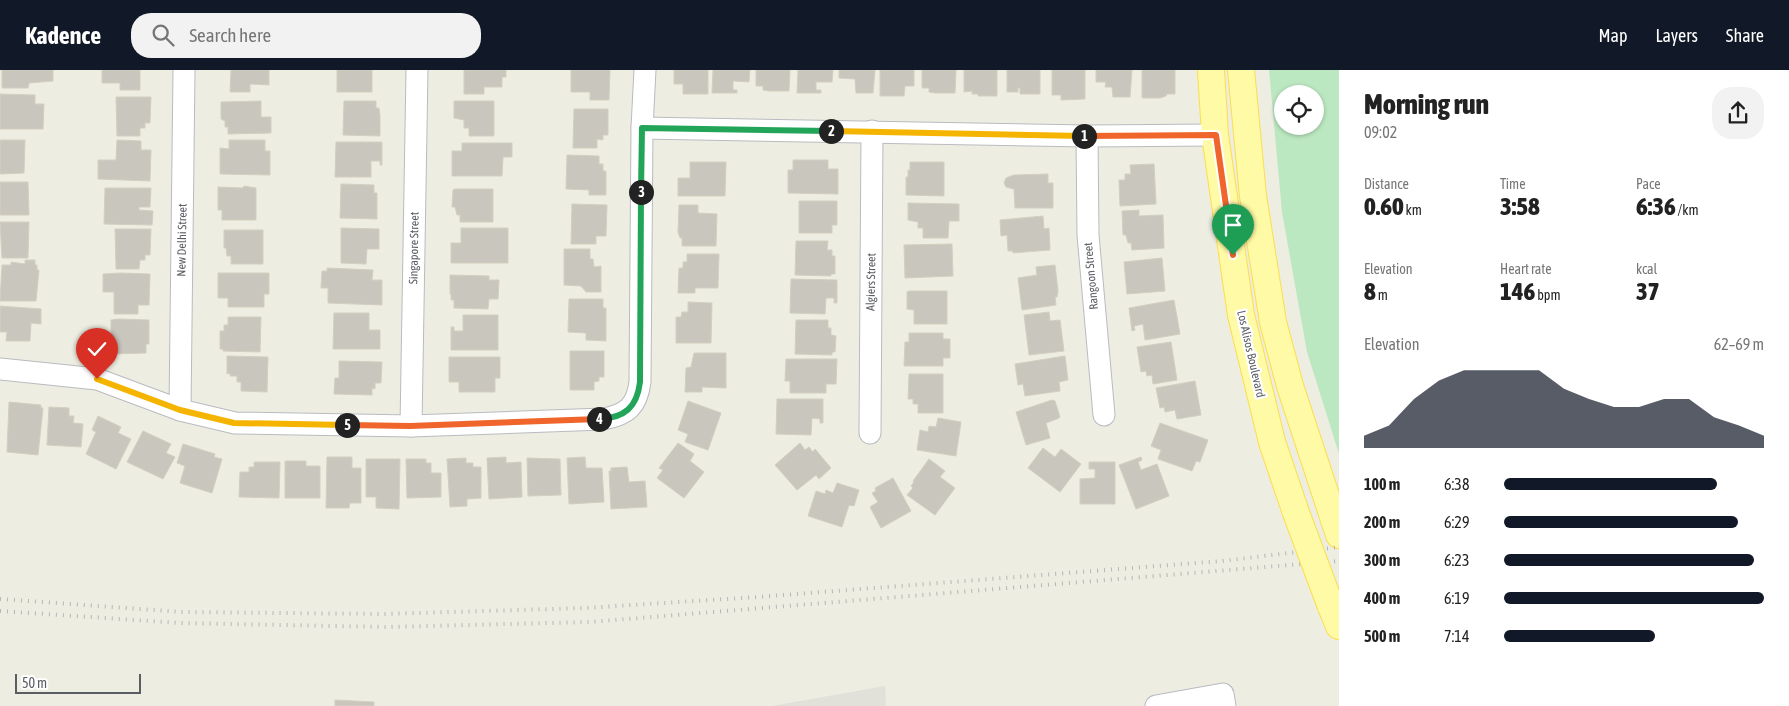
<!DOCTYPE html>
<meta charset="utf-8">
<style>
body{margin:0;font-family:"Asap Condensed",sans-serif;background:#f2f2f2;color:#222;height:100vh;display:flex;flex-direction:column;font-size:19px;white-space:nowrap}
*{box-sizing:border-box;margin:0}
p{font-size:16px;color:#767676}
.icon{flex:none;width:28px;height:28px;fill:none;stroke:currentColor;stroke-width:2;stroke-linecap:round;stroke-linejoin:round}
.map{position:relative;flex:1;overflow:hidden}
.sheet{display:flex;flex-direction:column;background:#fff;width:450px}
.sheet>*{flex:none}
.controls{position:absolute;left:1274px;top:15px;display:grid;gap:10px}
.controls a{display:grid;place-items:center;width:50px;height:50px;border-radius:50%;background:#fff;box-shadow:0 1px 4px #0004;font-size:25px}
.scale{position:absolute;left:15px;bottom:12px;width:126px;box-sizing:border-box;padding-left:5px;border:2px solid #5a5d63;border-top:0;font-size:14px;line-height:18px;white-space:nowrap;color:#5a5d63;-webkit-text-stroke:4px #fff;paint-order:stroke}
.pin{position:absolute;display:grid;place-items:center;width:42px;height:42px;color:#fff;margin:-51px -21px;border-radius:50% 50% 50% 0;rotate:-45deg;box-shadow:0 0 5px #0007}
.pin .icon{rotate:45deg}
.km{position:absolute;width:25px;height:25px;margin:-12px;border-radius:50%;background:#222;color:#fff;font-size:14px;line-height:25px;text-align:center}
.round{display:grid;place-items:center;flex:none;width:52px;height:52px;border-radius:20px;background:#f2f2f2}
.overview{display:flex;align-items:center;justify-content:space-between;height:85px;padding:0 25px}
h1{font-size:28px;font-weight:800;line-height:38px}
.stats{display:grid;grid-template-columns:repeat(3,1fr);gap:8px;height:85px;padding:5px 25px}
.stats div{display:grid;align-content:center}
.stats b{font-size:25px;font-weight:800}
.stats small{font-size:14px;font-weight:400}
.stats p{font-size:14px}
.chart{height:140px;padding:10px 25px}
.chart p{display:flex;justify-content:space-between}
.chart svg{width:100%;height:90px;margin-top:5px;fill:#111827;opacity:.7}
ul{padding:0 25px;list-style:none;font-size:16px}
li{display:grid;grid-template-columns:80px 60px 1fr;align-items:center;height:38px}
li i{height:12px;border-radius:6px;background:#111827}
header{display:flex;align-items:center;gap:30px;box-sizing:border-box;height:70px;padding:0 25px;background:#111827;color:#fff}
header strong{font-size:24px}
nav{display:flex;gap:28px;margin-inline-start:auto;font-size:18px}
.search{width:350px;height:45px;background:#f2f2f2;display:flex;align-items:center;gap:12px;box-sizing:border-box;padding:0 18px;border-radius:20px;color:#767676;font-size:19px}
main{display:flex;flex:1;min-height:0}
.map>svg:first-child{display:block}
</style>
<header>
<strong>Kadence</strong>
<div class="search"><svg class="icon" aria-label="search" viewBox="0 0 24 24"><circle cx="10" cy="10" r="6"/><path d="M15 15l6 6"/></svg>Search here</div>
<nav><a>Map</a><a>Layers</a><a>Share</a></nav>
</header>
<main>
<div class="map">
<svg width="1339" height="636" viewBox="0 0 1339 636">
<rect width="100%" height="100%" fill="#eeede1"/>
<!-- industrial -->
<path fill="#e1e0d9" d="M885,616L886,636H772Z"/>
<!-- green -->
<path fill="#bbe8c0" fill-rule="evenodd" d="M1269,0H1339V384L1307,282L1282,142ZM1282,24H1315V56H1282Z"/>
<!-- building -->
<g fill="#c9c6be" stroke="#d3cfbf">
<path d="M2,0H53V11L29,13L28,18H2Z"/>
<path d="M102,0H140V20H120V13H102Z"/>
<path d="M231,0H269V15L250,14V22H230Z"/>
<rect x="337" y="0" width="35" height="22"/>
<path d="M464,0H506V7H502V17H484V24H464Z"/>
<path d="M571,0H610L609,30H590V22H571Z"/>
<path d="M674,0H708V24H683V14H674Z"/>
<path d="M713,0H750L749,12L733,11V20H737V23H712Z"/>
<path d="M756,0H790L789,21H769L763,20V16H756Z"/>
<path d="M798,0H833L832,12H816V20H821V23H797Z"/>
<path d="M839,0H875L873,23H856L855,9L839,8Z"/>
<path d="M880,0H914V16H905L904,26H880Z"/>
<path d="M922,0H956L955,23H935L929,22V18H922Z"/>
<path d="M964,0H997V26H978V24H972V21L964,22Z"/>
<path d="M1007,0H1040V24H1020V18H1018V22H1007Z"/>
<path d="M1052,0H1085V29L1061,30V25H1052Z"/>
<path d="M1096,0H1132L1130,27H1113L1112,17H1105L1106,12H1096Z"/>
<path d="M1142,0H1175V24H1167L1166,26L1160,28H1142Z"/>
<path d="M0,24L35,25V34H44L43,59H0Z"/>
<path d="M116,27H151L150,53H145V58H140V66H117Z"/>
<path d="M261,31V47H271V63L228,64V57H225V51L221,49V32Z"/>
<path d="M344,31H376V38H379L380,46V66L343,65Z"/>
<path d="M454,31H494V66H469V58H464V50L454,48Z"/>
<path d="M574,39H608V65H603V70L597,69V78H573Z"/>
<path d="M0,70H25L24,103L0,104Z"/>
<path d="M117,70L141,71V80H151L150,111L98,109V90H116Z"/>
<path d="M229,70H265V81H270V105L220,104V78L229,79Z"/>
<path d="M336,72H382V95H380V91H371V107H335Z"/>
<path d="M462,73H512V87H503L502,106H452V81H462Z"/>
<path d="M567,85L599,86V94H603V101H606V125H589V120L566,119Z"/>
<path d="M793,90H828V99H838V124L788,123V100H793Z"/>
<path d="M690,92H726L725,126H678V108H690Z"/>
<path d="M910,92H944V126L906,125V107H908V100H910Z"/>
<path d="M1154,94L1156,134L1120,136L1119,110H1125V104H1131L1130,95Z"/>
<path d="M1048,104V113H1053V138H1015L1014,119L1006,117L1004,113L1006,108L1014,105Z"/>
<path d="M0,112H28L29,145H0Z"/>
<path d="M341,114L374,115V123H377V149L340,148Z"/>
<path d="M244,116L256,118V150H222V140H218V117L243,118Z"/>
<path d="M105,118H151L150,137H139V140L153,141L152,155L104,154Z"/>
<path d="M455,119H493V152H460V145H457L455,137H452L453,120Z"/>
<path d="M799,131H837V155H832V163H799Z"/>
<path d="M908,133L959,134V151H949L948,168H923V158H918V152L908,150Z"/>
<path d="M572,134L607,135L606,166H596V174H571Z"/>
<path d="M679,135H698V143L717,144L716,176H682V168H680L678,162Z"/>
<path d="M1139,140V146L1163,145L1164,178L1132,180L1131,173H1128L1126,165H1123L1122,141Z"/>
<path d="M1043,146L1044,159L1049,158L1050,180L1013,183V181H1008L1007,165L1001,166L1000,150Z"/>
<path d="M0,152H29L28,188H2Z"/>
<path d="M341,158L379,159V179H367L366,194L341,193Z"/>
<path d="M461,158H508V193H451V173H461Z"/>
<path d="M115,159H151L150,185H145V190H140L139,199H116Z"/>
<path d="M224,160H263V194H231V186H227L226,178H224Z"/>
<path d="M796,171H828L827,180H832V186H835V204H831V206L795,205Z"/>
<path d="M952,174L953,206L905,208L904,175Z"/>
<path d="M564,179H590V189H593L594,197L601,196V222H586L581,216L564,215Z"/>
<path d="M687,184H719L718,218H695V223H678L679,198H683V192H687Z"/>
<path d="M1162,188L1165,221L1127,224L1124,192Z"/>
<path d="M25,190H35V195H37V200H39L36,231H0L2,195H11V192L25,194Z"/>
<path d="M1055,195L1058,221L1057,227H1055L1056,235L1022,240L1018,208L1037,205L1036,197Z"/>
<path d="M327,198L373,200L372,210H382V235L328,233V218H321L322,201H327Z"/>
<path d="M121,203L150,204L149,235H138V244H114V222H103V204Z"/>
<path d="M218,203H269V224H264V237H228V228H218Z"/>
<path d="M450,205L489,206V210H499L498,229H489L488,239L454,238V230H451V224H450Z"/>
<path d="M791,209L837,210V233H834V228H826L825,244L790,243Z"/>
<path d="M909,221H947V254H914V240L907,239V222Z"/>
<path d="M569,229H603V238H606V271L586,270V263L568,262Z"/>
<path d="M1174,230L1180,264L1145,270L1143,254L1134,256L1135,260L1132,261L1129,238Z"/>
<path d="M688,232L712,233L711,273H676V247H681L682,242H688Z"/>
<path d="M0,236L41,239V254L31,253L30,271H6L7,262H0Z"/>
<path d="M1049,242L1050,251L1060,250L1064,281L1029,285L1024,245Z"/>
<path d="M334,243H369V260H380V279H333Z"/>
<path d="M463,245H498V280H451V257H454V261H463Z"/>
<path d="M228,247H261L260,282L223,281V279H220V261H224V255H228Z"/>
<path d="M118,249L149,250V274H146V283L111,284V250Z"/>
<path d="M796,250H828V258H831V265L836,266L835,282H832V285L795,284Z"/>
<path d="M909,263H943V269H950V288H943V296H904L905,272H909Z"/>
<path d="M1171,272L1177,310L1153,314L1152,305L1147,306L1146,301L1141,302L1137,277Z"/>
<path d="M570,281H604V307H599V311L594,312V320H570Z"/>
<path d="M694,283H726V318L702,317V322H685L686,298L691,297Z"/>
<path d="M227,286L268,287L267,322L241,321V312H237V306H230V303L227,304Z"/>
<path d="M1065,286L1068,310L1059,312L1060,321L1025,326L1023,314L1018,315L1015,294Z"/>
<path d="M449,287H500V308H495V322H459V312H449Z"/>
<path d="M786,289H837L836,314H826V323H790V311H785Z"/>
<path d="M339,291L382,292L381,313H375V319L372,318V325L334,324L335,308H339Z"/>
<path d="M909,304H943V343H918V334H913V329H908Z"/>
<path d="M1195,311L1201,345L1177,349L1175,340L1165,342L1164,337L1160,338L1156,318Z"/>
<path d="M777,329H823V353H820V349L812,348L811,365L776,364Z"/>
<path d="M1052,330L1055,331L1060,347L1057,349L1046,353L1050,368L1026,375L1016,342Z"/>
<path d="M688,331L721,343L708,380L685,372L688,364L678,360Z"/>
<path d="M9,332L41,335V338H43L38,385L7,382Z"/>
<path d="M49,337L69,338V346H74L73,353L83,354L81,377L47,375Z"/>
<path d="M98,346L121,357L118,363L131,369L116,399L86,384L96,362L92,360Z"/>
<path d="M938,348L961,352L956,386L917,380L920,360L928,362L929,356L936,357Z"/>
<path d="M1160,353L1208,370L1200,392L1196,391L1192,401L1158,389L1161,380L1151,376Z"/>
<path d="M143,361L171,374L166,383L175,387L163,409L127,392Z"/>
<path d="M678,373L694,384L690,391L704,402L684,428L657,408L663,400L659,398Z"/>
<path d="M800,373L805,380L809,377L813,382L815,379L831,398L819,409L816,405L797,420L775,395Z"/>
<path d="M183,374L215,384L214,387L222,389L212,423L180,413L185,396L177,393Z"/>
<path d="M1043,378L1055,387L1061,379L1081,394L1060,422L1028,398Z"/>
<path d="M327,387H352V398H361V433H350L349,438H326Z"/>
<path d="M506,387V393L521,392L522,427L489,429L487,388Z"/>
<path d="M585,387L586,398H602L604,432L569,434L567,388Z"/>
<path d="M1141,387L1142,390L1138,392L1141,400L1157,394L1169,426L1136,439L1119,395Z"/>
<path d="M466,388V393H473V397H481V428L467,429V436L450,437L447,389Z"/>
<path d="M527,388L560,389L561,425L528,426Z"/>
<path d="M366,389H400L399,439L376,438V427H366Z"/>
<path d="M406,389H426V393H431V403H441V427L407,428Z"/>
<path d="M929,389L945,401L940,407L955,418L935,445L907,425L913,418L911,416L914,412L913,411Z"/>
<path d="M285,391H306V396H320V428H285Z"/>
<path d="M254,392H280L279,428L239,427L240,402H249V397H254Z"/>
<path d="M1089,392H1115V434H1080V409L1095,408V399H1089Z"/>
<path d="M627,397L629,412L645,411L647,437L611,439L609,401H611V398Z"/>
<path d="M893,408L911,441L881,458L870,437L878,432L872,423L876,421L875,418Z"/>
<path d="M837,413L859,420L854,436L849,435L842,457L808,446L816,421L825,424L826,420L833,423Z"/>
<path d="M335,630L374,632V636H335Z"/>
</g>
<g fill="none" stroke-linecap="round" stroke-linejoin="round">
<!-- minor casing -->
<g stroke="#b9bbc1" stroke-width="23">
<g id="minor">
<path d="M642,58L1087,66L1215,65"/>
<path d="M1087,66L1088,165L1104,345"/>
<path d="M0,299L97,309L180,340L235,353L411,356L603,349C627,345 637,336 640,312L642,58L645,0"/>
<path d="M180,340L184,0"/>
<path d="M411,356L417,0"/>
<path d="M870,363L872,61"/>
<path d="M1156,636L1223,624L1225,636"/>
</g>
</g>
<!-- major casing -->
<g stroke="#fcde4c" stroke-width="28">
<g id="major">
<path d="M1211,0L1215,65L1241,245L1272,372L1295,440"/>
<path d="M1241,0L1253,126L1273,252L1290,316L1339,465"/>
<path d="M1330,534L1339,556"/>
</g>
</g>
<!-- minor -->
<use href="#minor" stroke="#fff" stroke-width="21"/>
<!-- major -->
<use href="#major" stroke="#fffaa5" stroke-width="26"/>
<!-- rail -->
<g stroke="#b5b6b6" stroke-width="4" stroke-dasharray="1 6" stroke-linecap="butt">
<path d="M0,529L182,542L384,544L585,538L758,527L1222,491L1339,477"/>
<path d="M0,541L180,553L386,557L590,552L1339,491"/>
</g>
<!-- major-bridge casing -->
<g stroke="#fcde4c" stroke-width="28" stroke-linecap="butt">
<path id="major-bridge" d="M1295,440L1330,534"/>
</g>
<!-- major-bridge -->
<use href="#major-bridge" stroke="#fffaa5" stroke-width="26"/>
</g>
<g fill="none" stroke-linecap="round" stroke-linejoin="round">
<!-- split-1 casing -->
<g stroke="#fff" stroke-width="10">
<path id="split-1" d="M1084,66L1216,65L1233,185"/>
</g>
<!-- split-2 casing -->
<g stroke="#fff" stroke-width="10">
<path id="split-2" d="M831,61L1084,66"/>
</g>
<!-- split-3 casing -->
<g stroke="#fff" stroke-width="10">
<path id="split-3" d="M641,122L642,58L831,61"/>
</g>
<!-- split-4 casing -->
<g stroke="#fff" stroke-width="10">
<path id="split-4" d="M599,349C625,348 637,337 640,312L641,122"/>
</g>
<!-- split-5 casing -->
<g stroke="#fff" stroke-width="10">
<path id="split-5" d="M347,355L410,356L599,349"/>
</g>
<!-- split-6 casing -->
<g stroke="#fff" stroke-width="10">
<path id="split-6" d="M97,309L180,340L234,353L347,355"/>
</g>
<!-- split-1 -->
<use href="#split-1" stroke="#f0652b" stroke-width="6"/>
<!-- split-2 -->
<use href="#split-2" stroke="#f5b400" stroke-width="6"/>
<!-- split-3 -->
<use href="#split-3" stroke="#22a559" stroke-width="6"/>
<!-- split-4 -->
<use href="#split-4" stroke="#22a559" stroke-width="6"/>
<!-- split-5 -->
<use href="#split-5" stroke="#f0652b" stroke-width="6"/>
<!-- split-6 -->
<use href="#split-6" stroke="#f5b400" stroke-width="6"/>
</g>
<g text-anchor="middle" stroke-width="4.5" stroke-linejoin="round" paint-order="stroke">
<!-- street labels -->
<g font-size="12" fill="#5a5d63" stroke="#fff">
<text transform="translate(182 170) rotate(-89)" y="4">New Delhi Street</text>
<text transform="translate(414 178) rotate(-89)" y="4">Singapore Street</text>
<text transform="translate(1091 206) rotate(-95)" y="4">Rangoon Street</text>
<text transform="translate(871 212) rotate(-89)" y="4">Algiers Street</text>
<text transform="translate(1251 284) rotate(77)" y="4">Los Alisos Boulevard</text>
</g>
</g>
</svg>
<div class="controls">
<a><svg class="icon" aria-label="locate" viewBox="0 0 24 24"><circle cx="12" cy="12" r="6"/><path d="M12 2v4M12 18v4M2 12h4M18 12h4"/></svg></a>
</div>
<div class="scale">50 m</div>
<div class="pin" style="left:1233px;top:185px;background:#1e9e55"><svg class="icon" aria-label="arrive" viewBox="0 0 24 24"><path d="M6 21V4h12l-3 4 3 4H6"/></svg></div>
<div class="pin" style="left:97px;top:309px;background:#d93025"><svg class="icon" aria-label="check" viewBox="0 0 24 24"><path d="M5 12l5 5 9-10"/></svg></div>
<b class="km" style="left:1084px;top:66px">1</b>
<b class="km" style="left:831px;top:61px">2</b>
<b class="km" style="left:641px;top:122px">3</b>
<b class="km" style="left:599px;top:349px">4</b>
<b class="km" style="left:347px;top:355px">5</b>
</div>
<section class="sheet">
<div class="overview"><div><h1>Morning run</h1><p>09:02</p></div><a class="round"><svg class="icon" aria-label="share" viewBox="0 0 24 24"><path d="M12 15V3M7 8l5-5 5 5M5 13v7h14v-7"/></svg></a></div>
<div class="stats">
<div><p>Distance</p><b>0.60<small> km</small></b></div>
<div><p>Time</p><b>3:58</b></div>
<div><p>Pace</p><b>6:36<small> /km</small></b></div>
</div>
<div class="stats">
<div><p>Elevation</p><b>8<small> m</small></b></div>
<div><p>Heart rate</p><b>146<small> bpm</small></b></div>
<div><p>kcal</p><b>37</b></div>
</div>
<div class="chart"><p><span>Elevation</span>62–69 m</p>
<svg viewBox="0 0 160 44" preserveAspectRatio="none"><path d="M0 44V38L10 33L20 20L30 11L40 6L50 6L60 6L70 6L80 15L90 20L100 24L110 24L120 20L130 20L140 29L150 33L160 38V44z"/></svg>
</div>
<ul>
<li><b>100 m</b>6:38<i style="width:82%"></i></li>
<li><b>200 m</b>6:29<i style="width:90%"></i></li>
<li><b>300 m</b>6:23<i style="width:96%"></i></li>
<li><b>400 m</b>6:19<i style="width:100%"></i></li>
<li><b>500 m</b>7:14<i style="width:58%"></i></li>
</ul>
</section>
</main>
